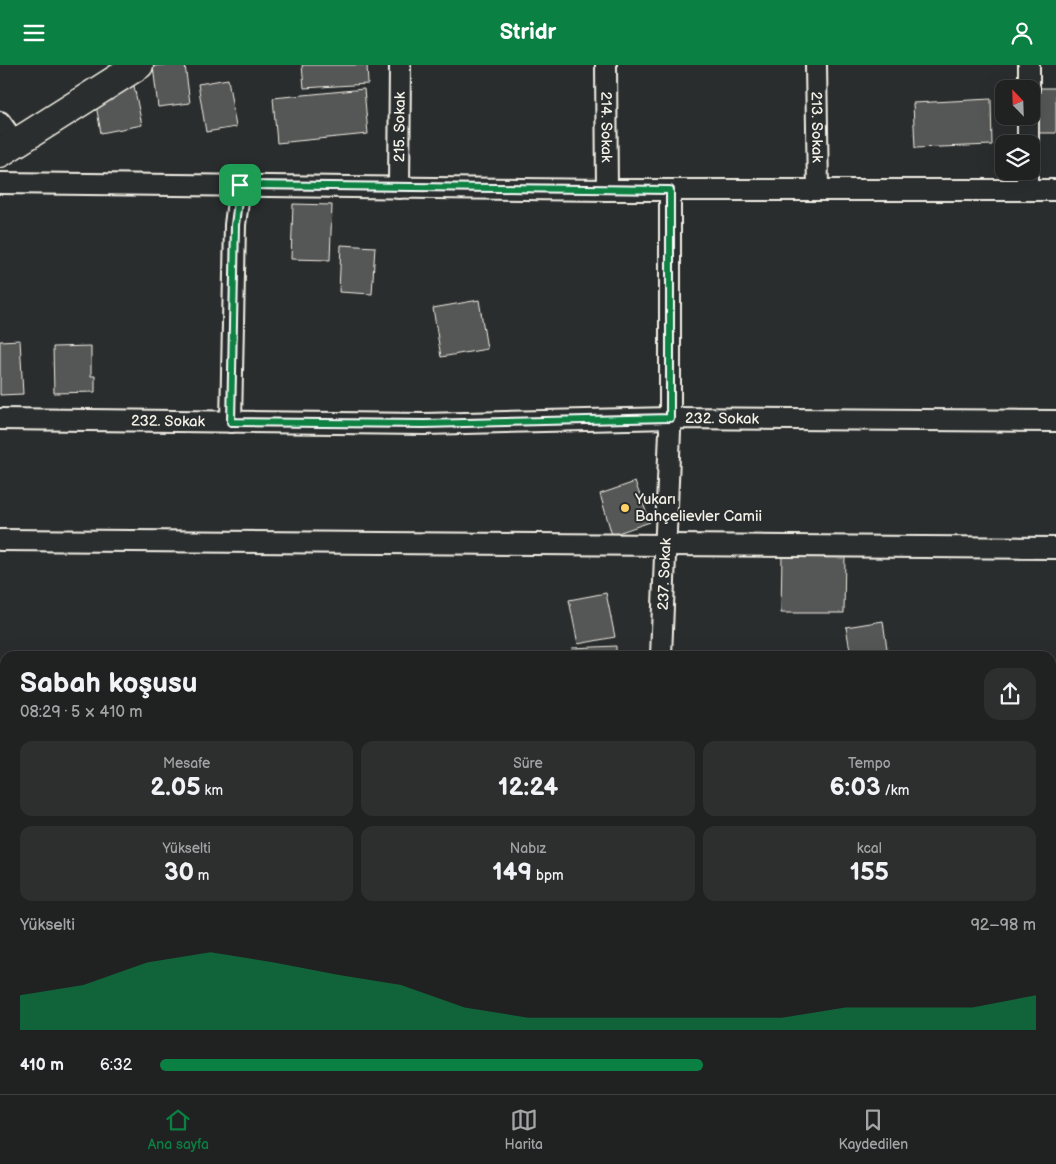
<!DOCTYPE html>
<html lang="tr">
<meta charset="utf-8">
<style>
body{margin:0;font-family:"Balsamiq Sans",sans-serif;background:#2d2f2f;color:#f1f3f6;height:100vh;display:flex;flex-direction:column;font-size:19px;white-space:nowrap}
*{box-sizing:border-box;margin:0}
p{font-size:16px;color:#a2a4a5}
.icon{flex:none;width:28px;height:28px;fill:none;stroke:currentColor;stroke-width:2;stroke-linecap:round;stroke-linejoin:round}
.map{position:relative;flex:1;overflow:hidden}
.panel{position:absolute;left:0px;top:586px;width:1056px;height:444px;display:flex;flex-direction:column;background:#202222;border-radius:15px 15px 0 0;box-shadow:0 5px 20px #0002,0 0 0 1px #3d3f40}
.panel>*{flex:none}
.needle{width:32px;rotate:337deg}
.tools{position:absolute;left:995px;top:15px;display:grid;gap:10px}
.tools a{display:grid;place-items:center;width:45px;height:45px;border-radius:10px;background:#202222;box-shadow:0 5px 20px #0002,0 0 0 1px #3d3f40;font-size:25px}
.pin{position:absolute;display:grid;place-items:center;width:42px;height:42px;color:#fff;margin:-21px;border-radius:10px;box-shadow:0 2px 8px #0006}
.round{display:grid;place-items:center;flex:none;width:52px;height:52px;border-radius:15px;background:#2d2f2f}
.headline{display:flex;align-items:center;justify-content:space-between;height:85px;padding:0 20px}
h1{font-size:28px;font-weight:800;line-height:38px}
.figures{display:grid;grid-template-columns:repeat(3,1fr);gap:8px;height:85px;padding:5px 20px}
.figures div{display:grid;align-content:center;border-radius:12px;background:#2d2f2f;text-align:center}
.figures b{font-size:25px;font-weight:800}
.figures small{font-size:14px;font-weight:400}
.figures p{font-size:14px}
.chart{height:140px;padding:10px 20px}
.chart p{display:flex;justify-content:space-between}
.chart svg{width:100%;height:90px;margin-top:5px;fill:#0b8043;opacity:.7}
ul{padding:0 20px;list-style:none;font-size:16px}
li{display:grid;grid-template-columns:80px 60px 1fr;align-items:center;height:38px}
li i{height:12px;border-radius:6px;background:#0b8043}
header{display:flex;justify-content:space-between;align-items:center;height:65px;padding:0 20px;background:#0b8043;color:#fff;font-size:22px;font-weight:800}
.menu{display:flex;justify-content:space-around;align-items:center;height:70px;border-top:1px solid #3d3f40;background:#202222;font-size:14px;color:#a2a4a5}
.menu a{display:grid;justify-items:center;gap:2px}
.menu .selected{color:#0b8043}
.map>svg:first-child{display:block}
</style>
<header><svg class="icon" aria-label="menu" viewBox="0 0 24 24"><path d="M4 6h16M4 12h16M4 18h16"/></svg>Stridr<svg class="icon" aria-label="person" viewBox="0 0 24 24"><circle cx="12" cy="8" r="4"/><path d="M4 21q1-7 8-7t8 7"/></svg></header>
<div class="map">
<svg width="1056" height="1029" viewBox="0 0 1056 1029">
<rect width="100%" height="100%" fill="#2a2d2e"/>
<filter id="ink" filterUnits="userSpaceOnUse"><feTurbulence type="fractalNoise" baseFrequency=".02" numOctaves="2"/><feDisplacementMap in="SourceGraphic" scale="10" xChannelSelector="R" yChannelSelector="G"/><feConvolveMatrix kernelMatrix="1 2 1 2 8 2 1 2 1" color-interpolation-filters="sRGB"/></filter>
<g filter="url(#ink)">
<!-- building -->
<g fill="#555756" stroke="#f4f1e8">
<path d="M164,0H185L190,38L158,42L153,1Z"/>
<path d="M302,0H367L368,19L304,23Z"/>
<path d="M228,14L236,62L206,67L198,19Z"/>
<path d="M134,21L142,60L101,68L94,29Z"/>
<path d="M1034,23H1056V68H1035Z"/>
<path d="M364,24L368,69L277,78L273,33Z"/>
<path d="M991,34L992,80L915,83L913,38Z"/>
<path d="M293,139L332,140L330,195L291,194Z"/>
<path d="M341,180L375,182L372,229L339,227Z"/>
<path d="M479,235L487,284L441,292L433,243Z"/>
<path d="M20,275L23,329L0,330V276Z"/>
<path d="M91,281V311H95V327L54,328L53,282Z"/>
<path d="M635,417L650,457L612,470L600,429Z"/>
<path d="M782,489L845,490L844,548H781Z"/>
<path d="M606,528L615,572L578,579L569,535Z"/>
<path d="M883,556L888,591H851L846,562Z"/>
<path d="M616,581V591H573L572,583Z"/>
<path d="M1051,985H1053L1055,1016H1051Z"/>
<rect x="700" y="1025" width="44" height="4"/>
</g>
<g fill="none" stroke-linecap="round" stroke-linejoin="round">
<!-- street casing -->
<g stroke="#f4f1e8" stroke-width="24">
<g id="street">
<path id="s1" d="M606,0L607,125"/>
<path id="s2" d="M816,0L818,125"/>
<path d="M1029,24V0"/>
<path d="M0,57L15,78"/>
<path d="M1028,79V51"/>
<path d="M0,118L607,125H1056"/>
<path id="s3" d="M399,123L400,0"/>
<path d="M1027,125V106"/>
<path id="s4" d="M0,354L424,359L670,353L1056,356"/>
<path d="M231,357L235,160L240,120"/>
<path d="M0,475L1056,483"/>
<path id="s5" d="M661,591L670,366V125"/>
<path d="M0,703H5"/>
<path d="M1051,715H1056"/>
<path d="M0,915H5"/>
<path d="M1051,918H1056"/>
<path d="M662,1025V1029"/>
</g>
</g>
<!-- secondary casing -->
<g stroke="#f4f1e8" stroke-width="31">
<path id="secondary" d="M0,88L139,0"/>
</g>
<!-- street -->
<use href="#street" stroke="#2a2d2e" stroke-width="20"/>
<!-- secondary -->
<use href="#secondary" stroke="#2a2d2e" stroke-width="28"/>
</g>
</g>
<g fill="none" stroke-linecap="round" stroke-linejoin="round" filter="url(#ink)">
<!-- route casing -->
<g stroke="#fff" stroke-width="10">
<path id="route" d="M240,120L670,125V353L424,359L231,357L235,160Z"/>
</g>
<!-- route -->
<use href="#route" stroke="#0b8043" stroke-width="6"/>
</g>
<!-- markers -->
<circle fill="#ffd166" stroke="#2a2d2e" stroke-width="2" cx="625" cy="443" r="5"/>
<g text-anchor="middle" stroke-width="4" stroke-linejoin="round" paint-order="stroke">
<!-- street labels -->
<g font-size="15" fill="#f4f1e8" stroke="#2a2d2e">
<text dy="5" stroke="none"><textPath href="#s3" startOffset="61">215. Sokak</textPath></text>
<text dy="5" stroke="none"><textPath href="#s1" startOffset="62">214. Sokak</textPath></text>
<text dy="5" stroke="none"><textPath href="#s2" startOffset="62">213. Sokak</textPath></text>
<text dy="5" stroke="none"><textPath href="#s4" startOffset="722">232. Sokak</textPath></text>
<text dy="5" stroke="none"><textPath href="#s4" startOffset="168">232. Sokak</textPath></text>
<text dy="5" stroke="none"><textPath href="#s5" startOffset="82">237. Sokak</textPath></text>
</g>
<!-- poi labels -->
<g font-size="15" fill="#f4f1e8" stroke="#2a2d2e" text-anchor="start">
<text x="635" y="439">Yukarı<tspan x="635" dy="17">Bahçelievler Camii</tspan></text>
</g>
</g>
</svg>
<div class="tools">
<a><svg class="needle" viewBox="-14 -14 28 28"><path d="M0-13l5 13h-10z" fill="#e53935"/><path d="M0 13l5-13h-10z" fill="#a2a4a5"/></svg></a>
<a><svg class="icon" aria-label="layers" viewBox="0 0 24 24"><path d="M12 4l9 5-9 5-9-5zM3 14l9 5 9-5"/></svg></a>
</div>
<div class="pin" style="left:240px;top:120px;background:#1e9e55"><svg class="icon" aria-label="arrive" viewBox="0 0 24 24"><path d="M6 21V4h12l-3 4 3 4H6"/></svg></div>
<section class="panel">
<div class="headline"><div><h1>Sabah koşusu</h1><p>08:29 · 5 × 410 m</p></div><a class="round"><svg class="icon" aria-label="share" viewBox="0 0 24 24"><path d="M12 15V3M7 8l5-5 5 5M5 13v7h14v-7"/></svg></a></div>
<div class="figures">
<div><p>Mesafe</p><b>2.05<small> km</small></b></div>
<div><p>Süre</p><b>12:24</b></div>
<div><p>Tempo</p><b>6:03<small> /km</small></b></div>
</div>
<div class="figures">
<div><p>Yükselti</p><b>30<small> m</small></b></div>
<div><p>Nabız</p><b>149<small> bpm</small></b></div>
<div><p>kcal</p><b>155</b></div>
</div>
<div class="chart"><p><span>Yükselti</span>92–98 m</p>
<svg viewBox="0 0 160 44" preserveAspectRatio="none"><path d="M0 44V27L10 22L20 11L30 6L40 11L50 17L60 22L70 33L80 38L90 38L100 38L110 38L120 38L130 33L140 33L150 33L160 27V44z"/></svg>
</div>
<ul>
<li><b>410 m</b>6:32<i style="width:62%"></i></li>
</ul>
</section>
</div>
<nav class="menu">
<a class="selected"><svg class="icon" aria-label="home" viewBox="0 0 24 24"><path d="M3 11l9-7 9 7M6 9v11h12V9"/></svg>Ana sayfa</a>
<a><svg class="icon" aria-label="map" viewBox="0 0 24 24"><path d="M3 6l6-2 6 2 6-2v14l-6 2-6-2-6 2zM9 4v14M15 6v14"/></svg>Harita</a>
<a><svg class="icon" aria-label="saved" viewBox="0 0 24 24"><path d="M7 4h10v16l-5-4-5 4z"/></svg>Kaydedilen</a>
</nav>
